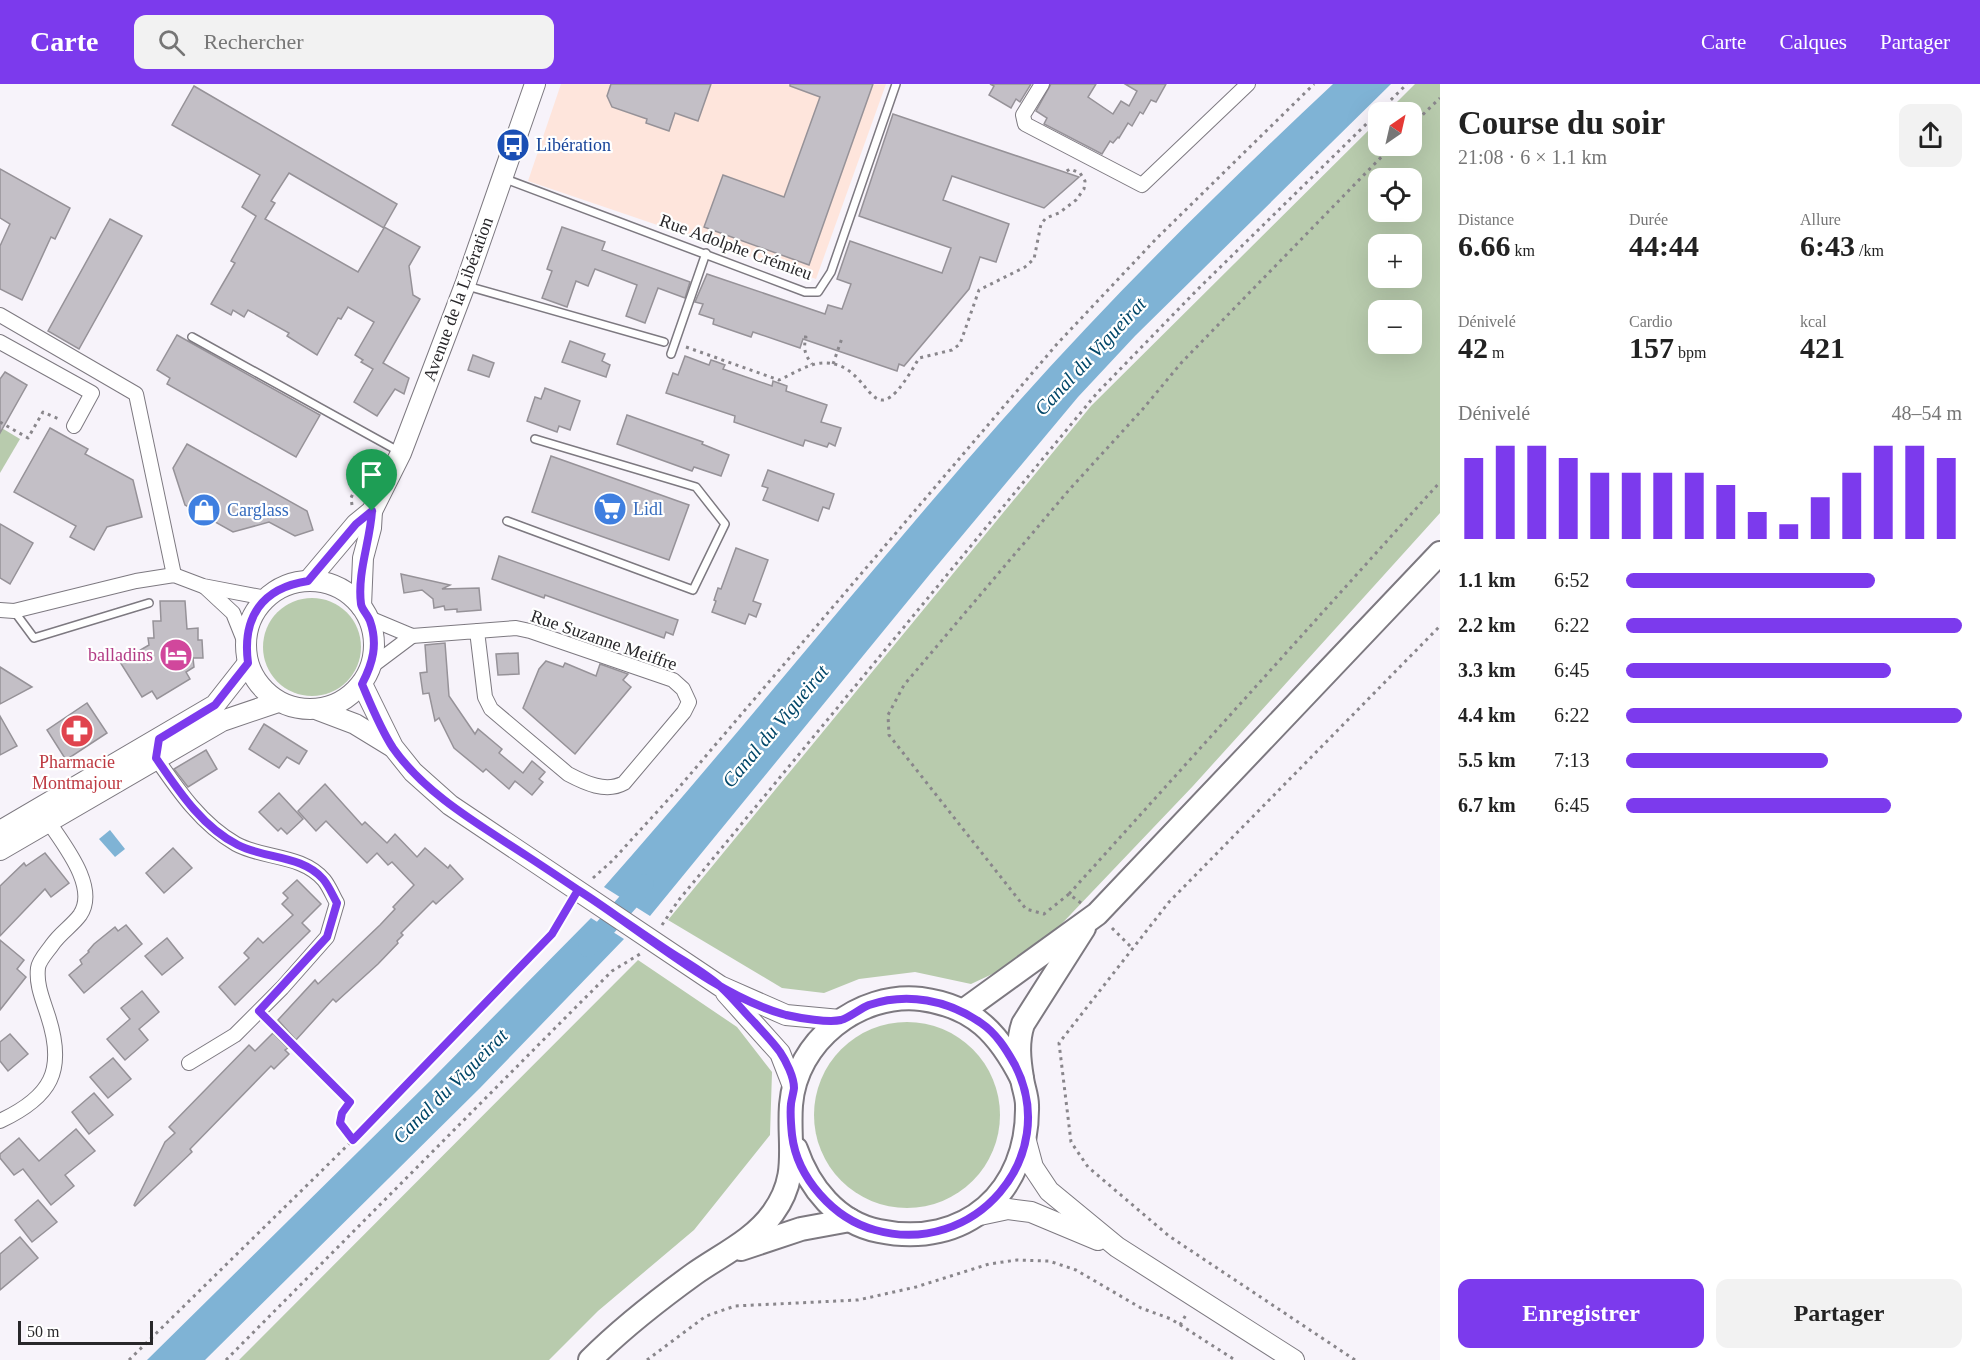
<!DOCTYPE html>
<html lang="fr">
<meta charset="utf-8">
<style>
body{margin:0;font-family:Georgia,serif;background:#f2f2f2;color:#222;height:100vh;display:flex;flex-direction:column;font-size:22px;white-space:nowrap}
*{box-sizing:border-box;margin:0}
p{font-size:20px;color:#767676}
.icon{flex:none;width:33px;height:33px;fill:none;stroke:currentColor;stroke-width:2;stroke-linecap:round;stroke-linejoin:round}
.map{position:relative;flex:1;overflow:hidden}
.drawer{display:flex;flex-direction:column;background:#fff;width:540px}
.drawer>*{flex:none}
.needle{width:39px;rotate:34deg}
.fabs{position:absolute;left:1368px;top:18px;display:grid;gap:12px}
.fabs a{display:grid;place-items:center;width:54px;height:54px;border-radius:12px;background:#fff;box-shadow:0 6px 24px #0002;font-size:30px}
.scale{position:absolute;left:18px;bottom:15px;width:135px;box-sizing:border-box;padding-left:6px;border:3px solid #28272a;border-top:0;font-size:16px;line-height:21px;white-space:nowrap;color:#28272a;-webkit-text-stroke:4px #fff;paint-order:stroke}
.pin{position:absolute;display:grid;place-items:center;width:51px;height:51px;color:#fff;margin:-62px -26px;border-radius:50% 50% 50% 0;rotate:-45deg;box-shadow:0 0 6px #0007}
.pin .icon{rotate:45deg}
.round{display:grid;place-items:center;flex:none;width:63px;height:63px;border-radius:12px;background:#f2f2f2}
.summary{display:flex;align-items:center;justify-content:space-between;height:102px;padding:0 18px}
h1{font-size:33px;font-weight:700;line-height:45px}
.figures{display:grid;grid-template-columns:repeat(3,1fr);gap:9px;height:102px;padding:6px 18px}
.figures div{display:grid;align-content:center}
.figures b{font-size:30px;font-weight:700}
.figures small{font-size:16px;font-weight:400}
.figures p{font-size:16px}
.chart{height:168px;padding:12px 18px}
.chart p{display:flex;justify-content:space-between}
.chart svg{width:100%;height:108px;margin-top:6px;stroke:#7c3aed;stroke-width:6}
.primary-button{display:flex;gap:12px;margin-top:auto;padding:12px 18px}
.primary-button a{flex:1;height:69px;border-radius:12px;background:#7c3aed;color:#fff;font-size:24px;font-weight:700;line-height:69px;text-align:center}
.primary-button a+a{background:#f2f2f2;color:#222}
ul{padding:0 18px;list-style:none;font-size:20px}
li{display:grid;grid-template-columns:96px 72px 1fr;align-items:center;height:45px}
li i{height:15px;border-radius:8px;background:#7c3aed}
header{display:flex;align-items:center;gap:36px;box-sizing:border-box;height:84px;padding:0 30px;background:#7c3aed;color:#fff}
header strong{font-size:28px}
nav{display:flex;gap:33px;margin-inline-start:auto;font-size:21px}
.search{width:420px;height:54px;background:#f2f2f2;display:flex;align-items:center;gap:15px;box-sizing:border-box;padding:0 21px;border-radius:12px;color:#767676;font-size:22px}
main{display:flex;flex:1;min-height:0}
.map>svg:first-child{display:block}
</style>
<header>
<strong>Carte</strong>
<div class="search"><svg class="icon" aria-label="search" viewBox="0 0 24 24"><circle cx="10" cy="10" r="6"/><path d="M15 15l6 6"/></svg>Rechercher</div>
<nav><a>Carte</a><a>Calques</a><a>Partager</a></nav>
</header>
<main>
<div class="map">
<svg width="1440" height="1276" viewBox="0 0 1440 1276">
<rect width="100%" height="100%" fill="#f7f3fa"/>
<!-- commercial -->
<path fill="#fee5dc" d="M561,0H886L816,195L528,97Z"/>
<!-- green -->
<g fill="#b8cbad" fill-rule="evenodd">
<path d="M1415,0H1440V429L1193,702L1031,872L971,900L915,888L859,895L824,909L782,904L668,836L1091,322L1378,37V62H1412V28H1387ZM1378,94H1412V128H1378ZM1378,160H1412V194H1378ZM1378,226H1412V260H1378Z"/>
<path d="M0,343L20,355L0,389Z"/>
<circle cx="312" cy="563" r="49"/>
<path d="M638,876L737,943L772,988L770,1051L694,1146L598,1227L549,1276H239Z"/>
<circle cx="907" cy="1031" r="93"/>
</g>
<!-- water -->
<g fill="#7fb3d5">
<path d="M1333,0H1391L1135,252L1078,313L930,490L650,832L604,803C740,649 868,488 1004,334C1108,216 1219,107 1333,0Z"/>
<path d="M110,746L125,765L115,773L99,755Z"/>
<path d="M591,834L624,855L480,1004L205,1276H147L430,997Z"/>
</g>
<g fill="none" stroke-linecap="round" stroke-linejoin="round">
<!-- canal -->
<path stroke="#7fb3d5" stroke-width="20" d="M588,863L644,800"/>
</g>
<!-- building -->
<g fill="#c3bfc6" stroke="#969298" stroke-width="1.5" fill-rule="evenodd">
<path d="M611,0H711L698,37L675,29L669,47L646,39L647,35L612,23L607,12Z"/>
<path d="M790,0H873L809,181L704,143L723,91L784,113L820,13L790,2Z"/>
<path d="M990,0H1031L1020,18L1016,15L1011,24L989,11L994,2Z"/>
<path d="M1051,0H1096L1088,13L1113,30L1121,17L1129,22L1137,7L1125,0H1166L1156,18L1151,16L1143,30L1140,28L1132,42L1128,39L1119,54L1118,53L1113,59L1110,57L1102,70L1044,40L1047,34L1036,27Z"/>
<path d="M194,2L397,120L384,143L420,163L409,182L413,211L420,215L383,279L409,294L404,310L395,305L377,332L354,318L373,285L361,278L363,276L355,271L374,238L348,223L341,235L338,234L317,271L287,252L289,249L248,226L244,233L233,226L231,231L211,220L235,179L231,177L256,132L242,123L260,91L172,41ZM289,89L384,144L358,188L265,135L275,119L271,117Z"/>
<path d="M893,30L1079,93L1044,124L952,92L943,116L1009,140L996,178L980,173L969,205L904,282L899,280L897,287L803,255L800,264L753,248L751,253L713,240L714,235L699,230L703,220L695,218L707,190L825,230L828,221L842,225L851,200L837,195L850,157L942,189L951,164L859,132Z"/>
<path d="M0,85L70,124L55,155L51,153L22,216L0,205V162L10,140L0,134Z"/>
<path d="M110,135L142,152L79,265L48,247Z"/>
<path d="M562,143L605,158L602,166L690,198L685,214L658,204L645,239L626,232L637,201L595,185L588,202L576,197L567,223L542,214L552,187L547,185Z"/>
<path d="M177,251L320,331L296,373L167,300L170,294L157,286Z"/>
<path d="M570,257L605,270L602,277L610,281L606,293L562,278Z"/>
<path d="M473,271L494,279L489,293L468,286Z"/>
<path d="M685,272L709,281L711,276L717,278L725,281L723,285L772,302L773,297L787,302L786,307L827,321L821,338L841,344L835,362L829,359L827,363L805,356L803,362L734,338L735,332L666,309L673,289L678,291Z"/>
<path d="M5,288L27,301L0,349V295Z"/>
<path d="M545,304L580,317L570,346L559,342L557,348L527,337L535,313L541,315Z"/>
<path d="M627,331L703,358L702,360L729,371L721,392L694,383L692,387L617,360Z"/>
<path d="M50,344L88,365L85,370L133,396L142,433L107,443L94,466L70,453L76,442L14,408Z"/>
<path d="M187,360L307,427L313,446L295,452L269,438L233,448L185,421L173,384Z"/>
<path d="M551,372L689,421L669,476L532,428Z"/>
<path d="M768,386L834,410L829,425L823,423L818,437L763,416L768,404L762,402Z"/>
<path d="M0,440L33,459L10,500L0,494Z"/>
<path d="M736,464L768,476L753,517L761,520L756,533L749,530L745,540L712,528L716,517L714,516L718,504L721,505Z"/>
<path d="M499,472L678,536L673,551L666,548L664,554L545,511L544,514L492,495Z"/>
<path d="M401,490L450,501L442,505L479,504L481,526L457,528V525L445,526L444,522L434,524L433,515L422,506L404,509Z"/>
<path d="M160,517H185L187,545L198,544V556H202L203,574H193L194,583L186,588L190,595L157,615L152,607L142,613L120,578L149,561L148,554H154L153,537H161Z"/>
<path d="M445,559L449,612L475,650L478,645L502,665L499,669L523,689L532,677L545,688L539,695L543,698L532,711L515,697L509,705L486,685L483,688L454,664L439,634L435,637L429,609L423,610L420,589L427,588L425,561Z"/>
<path d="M518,569L519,590L498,591L496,570Z"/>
<path d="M546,577L563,583L565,579L596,592L600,580L628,590L623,596L631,603L575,670L523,624L539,585Z"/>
<path d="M0,583L32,603L0,620Z"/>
<path d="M87,619L107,649L66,676L47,646Z"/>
<path d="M0,632L17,662L0,671Z"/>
<path d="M264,640L307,667L299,680L287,673L279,684L249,665Z"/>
<path d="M206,666L217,685L188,703L174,685Z"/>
<path d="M325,700L362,741L365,738L387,759L395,750L417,773L425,764L448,784L450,781L463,795L436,820L433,817L401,849L403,851L397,857L398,859L378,880L336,918L333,915L296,956L278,936L315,896L318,900L380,841L395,825L393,823L414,801L392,778L388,781L377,769L367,779L326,737L316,747L298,727Z"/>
<path d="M279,709L303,735L287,750L281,744L278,747L259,728Z"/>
<path d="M173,764L192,784L164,809L146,789Z"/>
<path d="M45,769L69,799L51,813L45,805L0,852V802L24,779L26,782Z"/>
<path d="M297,796L321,820L302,839L310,847L235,921L219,903L249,874L244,869L258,854L263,859L293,831L282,820L288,814L283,809Z"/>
<path d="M126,841L142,860L84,909L69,891L82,880L80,876L89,868L88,867L94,860L115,843L118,847Z"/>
<path d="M167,854L183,874L162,891L145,872Z"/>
<path d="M0,856L24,876L17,885L26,893L0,926Z"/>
<path d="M142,907L159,928L139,945L148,956L125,976L107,955L130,935L121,924Z"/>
<path d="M273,949L288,964L285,966L289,970L274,985L271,982L190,1065L192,1068L135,1122L134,1121L165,1058L175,1049L169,1043L249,961L255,967Z"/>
<path d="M10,950L28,970L8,987L0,977V958Z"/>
<path d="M113,974L131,995L108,1014L90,993Z"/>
<path d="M94,1009L113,1031L89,1050L72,1028Z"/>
<path d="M76,1045L95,1067L65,1091L74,1102L51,1121L23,1085L14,1091L0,1074V1070L19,1054L39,1077Z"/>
<path d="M38,1116L57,1138L32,1158L15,1136Z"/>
<path d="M20,1153L38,1174L0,1206V1170Z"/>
</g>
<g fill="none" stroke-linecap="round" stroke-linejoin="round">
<!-- service casing -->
<g stroke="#7d7980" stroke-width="10">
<g id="service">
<path d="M503,94L805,208H818L831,188L896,0"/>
<path d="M467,202L664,258"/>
<path d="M192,253L400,368"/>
<path d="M671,270L706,169"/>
<path d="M507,437L693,506L725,440L696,403L535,355"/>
<path d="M14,527L34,554L149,519"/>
<path d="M259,927L350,1018L342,1029"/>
</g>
</g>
<!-- minor casing -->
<g stroke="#7d7980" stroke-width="16">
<g id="minor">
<path d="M1042,0L1023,31L1025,40L1142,101L1248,0"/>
<path d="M0,231L136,310L174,491"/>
<path d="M0,258L92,309L74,342"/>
<path d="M205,503L233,529L245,559"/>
<path d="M0,526L14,527L136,497L174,491L203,502L266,514"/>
<path d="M369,534L412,552L516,544L530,547L673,596L683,605L689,618L684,628L624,699C606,709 585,699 568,690L491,625L485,613L477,547"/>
<path d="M372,582L412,552"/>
<path d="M156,674C178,706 201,740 236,760C263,775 302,770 324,796C329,802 333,812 337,819L327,853L282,904L235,951L189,979"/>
<path d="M0,1037C51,1013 66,987 48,932C43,916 36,901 38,884C39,876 48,867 52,861C60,849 72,842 80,831C99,803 63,760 48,737"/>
</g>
</g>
<!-- secondary casing -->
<g stroke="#7d7980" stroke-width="22">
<g id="secondary">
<circle cx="310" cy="561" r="64"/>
<path d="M308,497L356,440L372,427L401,369L465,201L535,0"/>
<path d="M361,522L363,474L371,444L372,427"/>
<path d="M362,600L393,663L413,688L450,721L720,902L786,931L840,936"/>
<path d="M318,626L355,640L391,662"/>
<path d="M0,747L215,621L248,579"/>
<path d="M0,766L222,637L278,618"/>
<path d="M726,909L780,969L794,1005"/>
<path d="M1026,1057L1033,1083L1049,1107L1117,1163L1294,1276"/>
<path d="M975,1132L1008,1125L1031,1128L1098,1156"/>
</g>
</g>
<!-- primary casing -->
<g stroke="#7d7980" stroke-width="26">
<g id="primary">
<path d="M963,927L1097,830L1440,469"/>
<path d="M796,1065C809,1103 837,1139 879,1147C965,1165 1029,1108 1027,1021C1027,1012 1023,1003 1022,994C1019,976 1017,958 1023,940L1084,844"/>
<path d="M741,1165L801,1145L850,1136"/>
<path d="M590,1276C622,1244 658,1216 694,1190C721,1171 754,1156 773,1129C800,1092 788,1062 791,1021C796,957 859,908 921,915C974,922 999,950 1022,995"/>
</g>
</g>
<!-- path -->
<g stroke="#89868b" stroke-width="3" stroke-dasharray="3 4.5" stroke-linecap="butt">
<path d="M1412,41L1440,14"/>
<path d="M804,253H806C803,265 805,271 812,280"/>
<path d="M686,263L779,296C795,289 810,278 827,279C877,282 868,364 919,274L952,266L960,260L979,206L1025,183L1034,175L1041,140L1046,134L1059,129L1076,116L1084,105L1085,97L1080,89L1070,85L1065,88"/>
<path d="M833,280L842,254"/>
<path d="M0,338L28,354L43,328L61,336"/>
<path d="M352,421L351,414L368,374L375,368"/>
<path d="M593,794L612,777L676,707L1057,260L1156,155L1314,0"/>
<path d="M1069,810L1440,398"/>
<path d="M1081,819L1069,810L1044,830L1026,825L889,651L888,631L904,601L1069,406L1142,326L1182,278L1392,62"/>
<path d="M662,841L678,817L1097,309L1198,205L1407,0"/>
<path d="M1112,844L1132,864"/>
<path d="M341,1040L353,1056"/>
<path d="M1180,1241L1187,1229"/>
<path d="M129,1276L353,1056L552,850L569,821"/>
<path d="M226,1276L576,923L612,887L640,870"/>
<path d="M647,1276L706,1232L735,1222L858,1216L916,1203L989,1180L1017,1176L1049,1177L1076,1186L1141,1224L1171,1235L1235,1276"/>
<path d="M1355,1276L1169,1152L1088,1083L1071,1058L1059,959L1169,818L1440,542"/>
</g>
<!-- service -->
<use href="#service" stroke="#fff" stroke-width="7"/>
<!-- minor -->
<use href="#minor" stroke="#fff" stroke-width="14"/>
<!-- secondary -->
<use href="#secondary" stroke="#fff" stroke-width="20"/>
<!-- primary -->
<use href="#primary" stroke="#fff" stroke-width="22"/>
</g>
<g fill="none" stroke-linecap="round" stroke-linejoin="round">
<!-- route casing -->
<g stroke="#fff" stroke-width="12">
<path id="route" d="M372,427C370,458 357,489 361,520C362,526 368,531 370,537C378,560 373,579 362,600C371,621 380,644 393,664C426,711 480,741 527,772C573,802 618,833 664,864C683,877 705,888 722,904C733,914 743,927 754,938C763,948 772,957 780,968C786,977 794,993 794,1004C794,1006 791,1018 791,1020C790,1029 791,1041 792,1051C797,1094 834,1135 875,1146C974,1174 1062,1073 1015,981C1006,965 996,949 981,939C948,916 907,908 869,921C859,925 851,933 841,936C829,939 799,934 786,931C713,911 642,846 578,806L552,850L353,1056L340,1039L342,1029L350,1018L259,927L327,853L337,819C333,812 329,802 323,795C302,771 265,775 238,761C202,743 178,706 156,674L159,655L215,621L248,579C242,533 262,504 308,497L356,440L372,427"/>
</g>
<!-- route -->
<use href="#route" stroke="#7c3aed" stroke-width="8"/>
</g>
<!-- icons -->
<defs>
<g id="bus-disc" transform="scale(1.725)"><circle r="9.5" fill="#1a4fb4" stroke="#fff"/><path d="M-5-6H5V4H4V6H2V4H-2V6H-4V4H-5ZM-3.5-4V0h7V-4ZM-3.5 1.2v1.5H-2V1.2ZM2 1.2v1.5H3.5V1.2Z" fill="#fff"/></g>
<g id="supermarket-disc" transform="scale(1.725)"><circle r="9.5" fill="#3f7fe0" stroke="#fff"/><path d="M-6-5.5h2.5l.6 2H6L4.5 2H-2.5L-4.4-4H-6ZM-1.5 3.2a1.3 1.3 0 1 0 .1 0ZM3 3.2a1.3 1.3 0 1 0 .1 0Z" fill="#fff"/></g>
<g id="shop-disc" transform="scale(1.725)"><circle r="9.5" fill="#3f7fe0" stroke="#fff"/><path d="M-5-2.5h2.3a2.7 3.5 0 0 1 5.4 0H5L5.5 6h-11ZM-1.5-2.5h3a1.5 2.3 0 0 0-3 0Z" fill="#fff"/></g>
<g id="hotel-disc" transform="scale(1.725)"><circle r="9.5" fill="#d1479c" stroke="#fff"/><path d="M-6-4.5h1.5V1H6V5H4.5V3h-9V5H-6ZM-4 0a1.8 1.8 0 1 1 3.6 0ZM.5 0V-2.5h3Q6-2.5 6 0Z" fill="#fff"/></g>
<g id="pharmacy-disc" transform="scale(1.725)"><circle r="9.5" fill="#e0444e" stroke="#fff"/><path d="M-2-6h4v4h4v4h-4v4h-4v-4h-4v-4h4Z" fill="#fff"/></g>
</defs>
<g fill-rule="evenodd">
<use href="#bus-disc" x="513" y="61"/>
<use href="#supermarket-disc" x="610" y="425"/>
<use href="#shop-disc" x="204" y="426"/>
<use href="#hotel-disc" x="176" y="571"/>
<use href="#pharmacy-disc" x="77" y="647"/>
</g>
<g text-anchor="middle" stroke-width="4.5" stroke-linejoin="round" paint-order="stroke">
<!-- transit labels -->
<g font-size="18" fill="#164399" stroke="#fff" text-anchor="start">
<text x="536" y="67">Libération</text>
</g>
<!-- street labels -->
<g font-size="18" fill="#28272a" stroke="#fff">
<text transform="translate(736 163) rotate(20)" y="6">Rue Adolphe Crémieu</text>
<text transform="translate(458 215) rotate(-70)" y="6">Avenue de la Libération</text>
<text transform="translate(604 556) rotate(19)" y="6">Rue Suzanne Meiffre</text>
</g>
<!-- shop labels -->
<g font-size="18" fill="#366cbe" stroke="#fff" text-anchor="start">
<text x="633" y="431">Lidl</text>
<text x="227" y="432">Carglass</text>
</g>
<!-- hotel labels -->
<g font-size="18" fill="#b23c85" stroke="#fff" text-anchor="end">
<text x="153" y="577">balladins</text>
</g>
<!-- health labels -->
<g font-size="18" fill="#be3a42" stroke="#fff">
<text x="77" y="684">Pharmacie<tspan x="77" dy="21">Montmajour</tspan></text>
</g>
<!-- water labels -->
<g font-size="20" font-style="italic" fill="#004668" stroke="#fff">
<text transform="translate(1090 272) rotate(-47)" y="7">Canal du Vigueirat</text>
<text transform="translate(775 642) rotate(-50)" y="7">Canal du Vigueirat</text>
<text transform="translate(450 1002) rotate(-45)" y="7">Canal du Vigueirat</text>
</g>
</g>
</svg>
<div class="fabs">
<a><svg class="needle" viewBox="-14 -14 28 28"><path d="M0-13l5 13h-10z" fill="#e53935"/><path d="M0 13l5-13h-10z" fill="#767676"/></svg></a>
<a><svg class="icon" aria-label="locate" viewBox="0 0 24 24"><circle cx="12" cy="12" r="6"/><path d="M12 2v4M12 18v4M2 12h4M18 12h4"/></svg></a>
<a>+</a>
<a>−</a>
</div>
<div class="scale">50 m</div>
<div class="pin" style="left:372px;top:427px;background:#1e9e55"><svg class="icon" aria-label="arrive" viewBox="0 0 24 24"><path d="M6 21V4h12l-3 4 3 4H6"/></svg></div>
</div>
<section class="drawer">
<div class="summary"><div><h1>Course du soir</h1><p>21:08 · 6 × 1.1 km</p></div><a class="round"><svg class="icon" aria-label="share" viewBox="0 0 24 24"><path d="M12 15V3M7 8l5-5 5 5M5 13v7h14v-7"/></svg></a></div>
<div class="figures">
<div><p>Distance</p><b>6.66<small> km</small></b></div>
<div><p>Durée</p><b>44:44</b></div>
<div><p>Allure</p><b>6:43<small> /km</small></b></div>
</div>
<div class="figures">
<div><p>Dénivelé</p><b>42<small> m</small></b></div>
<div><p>Cardio</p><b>157<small> bpm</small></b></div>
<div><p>kcal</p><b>421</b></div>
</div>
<div class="chart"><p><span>Dénivelé</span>48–54 m</p>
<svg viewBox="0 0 160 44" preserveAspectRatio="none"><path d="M5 44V11M15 44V6M25 44V6M35 44V11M45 44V17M55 44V17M65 44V17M75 44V17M85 44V22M95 44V33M105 44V38M115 44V27M125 44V17M135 44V6M145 44V6M155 44V11"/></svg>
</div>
<ul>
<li><b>1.1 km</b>6:52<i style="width:74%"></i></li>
<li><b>2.2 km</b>6:22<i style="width:100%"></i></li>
<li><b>3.3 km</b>6:45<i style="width:79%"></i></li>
<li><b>4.4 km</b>6:22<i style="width:100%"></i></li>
<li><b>5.5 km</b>7:13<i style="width:60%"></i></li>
<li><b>6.7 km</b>6:45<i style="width:79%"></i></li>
</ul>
<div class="primary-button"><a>Enregistrer</a><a>Partager</a></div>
</section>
</main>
